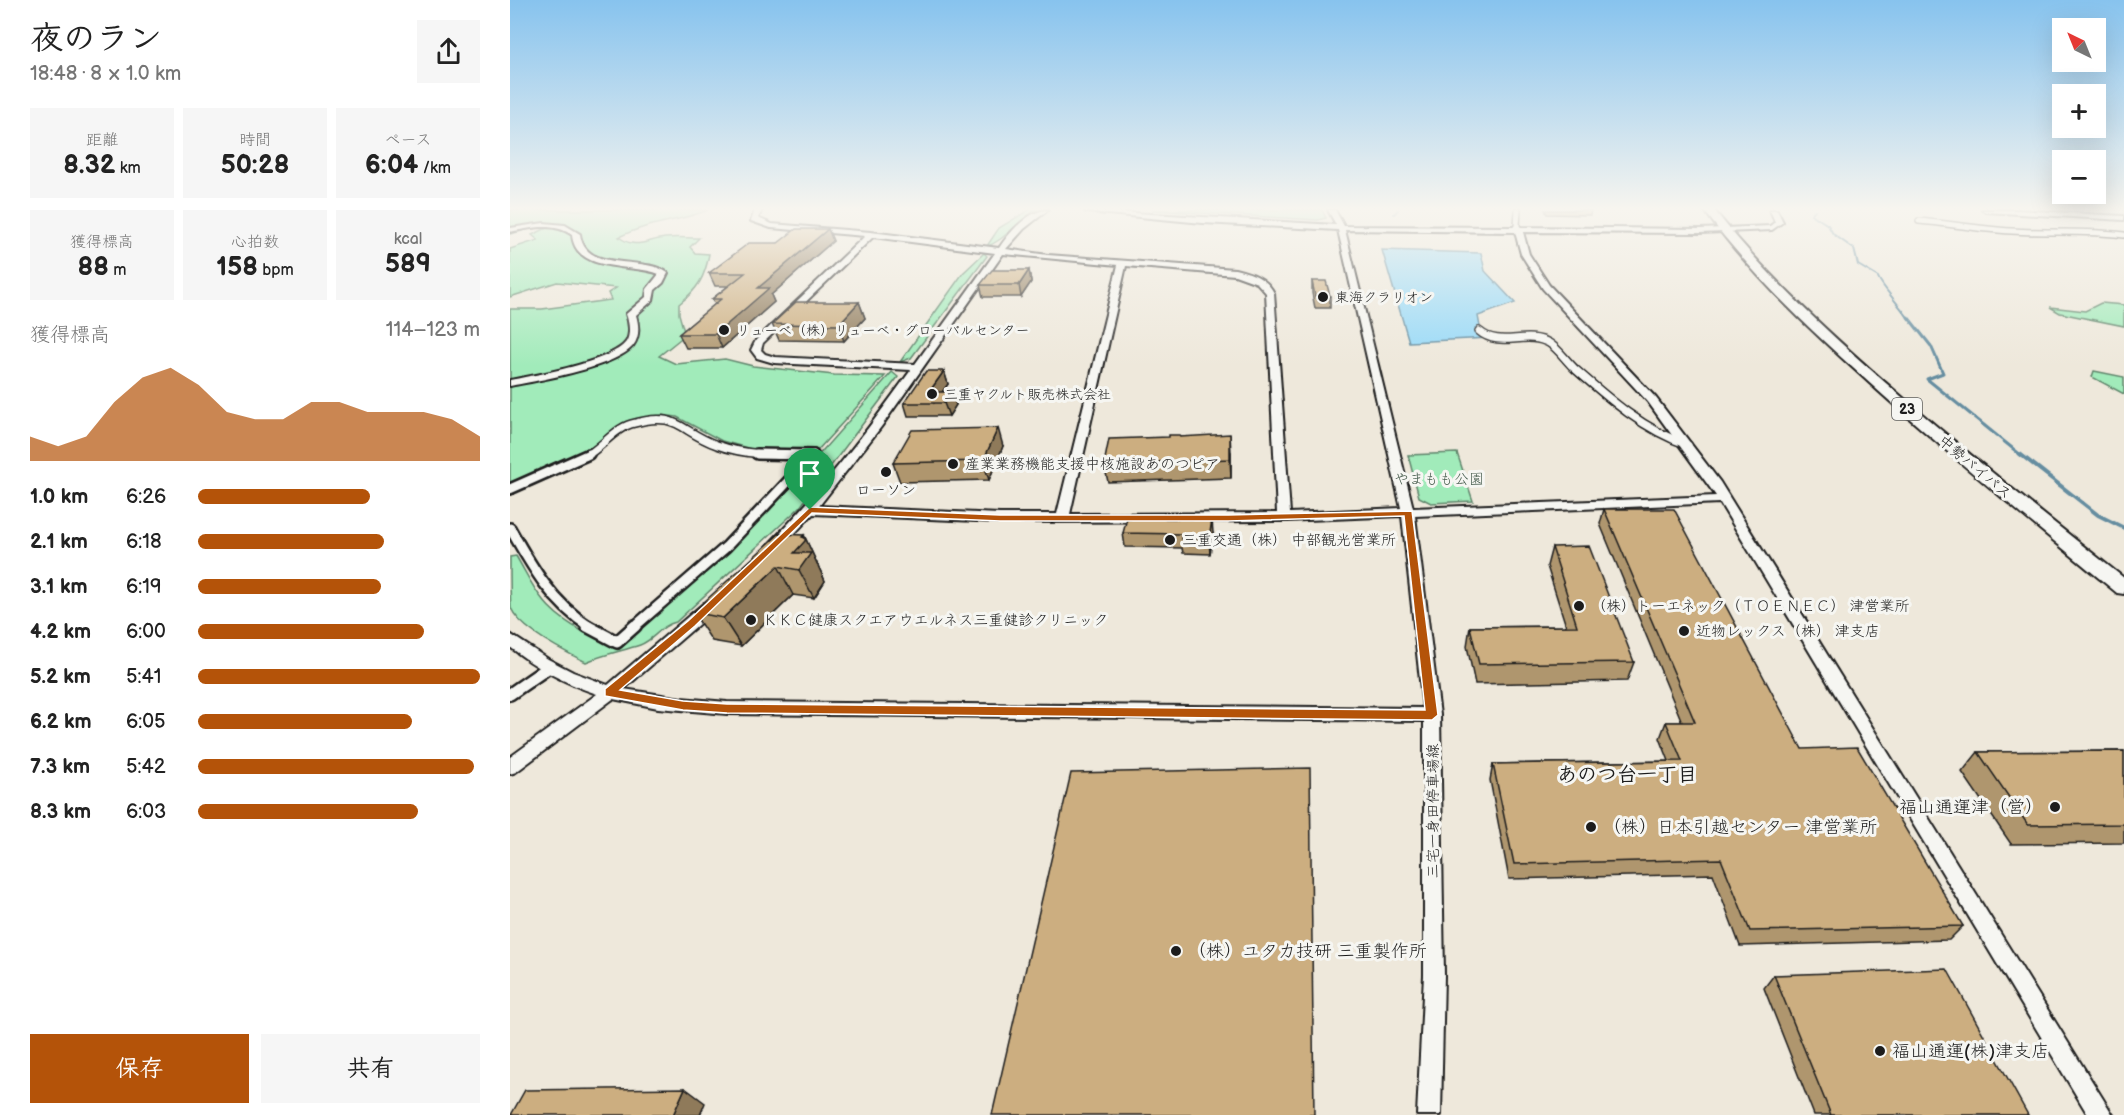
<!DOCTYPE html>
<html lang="ja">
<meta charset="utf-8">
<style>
body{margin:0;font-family:"Balsamiq Sans","Klee One",sans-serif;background:#f6f6f6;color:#222;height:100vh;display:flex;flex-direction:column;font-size:22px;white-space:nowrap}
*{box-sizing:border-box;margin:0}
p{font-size:20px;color:#767676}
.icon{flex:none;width:33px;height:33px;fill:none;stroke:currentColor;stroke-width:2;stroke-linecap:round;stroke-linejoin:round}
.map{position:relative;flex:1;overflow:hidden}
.sheet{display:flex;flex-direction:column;background:#fff;width:510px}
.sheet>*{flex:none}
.needle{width:39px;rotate:317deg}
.fabs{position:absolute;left:1542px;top:18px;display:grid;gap:12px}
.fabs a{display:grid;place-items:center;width:54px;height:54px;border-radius:0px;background:#fff;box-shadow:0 6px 24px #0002;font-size:30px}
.pin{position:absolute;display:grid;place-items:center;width:51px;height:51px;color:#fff;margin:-62px -26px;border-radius:50% 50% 50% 0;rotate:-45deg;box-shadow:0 0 6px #0007}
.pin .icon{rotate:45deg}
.round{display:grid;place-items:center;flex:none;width:63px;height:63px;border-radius:0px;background:#f6f6f6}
.headline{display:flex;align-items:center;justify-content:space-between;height:102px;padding:0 30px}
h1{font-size:33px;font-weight:700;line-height:45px}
.stats{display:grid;grid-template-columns:repeat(3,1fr);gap:9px;height:102px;padding:6px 30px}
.stats div{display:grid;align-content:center;border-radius:0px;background:#f6f6f6;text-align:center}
.stats b{font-size:26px;font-weight:700}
.stats small{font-size:16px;font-weight:400}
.stats p{font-size:16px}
.chart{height:168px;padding:12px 30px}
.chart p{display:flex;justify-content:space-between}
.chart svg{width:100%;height:108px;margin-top:6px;fill:#b45309;opacity:.7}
.action{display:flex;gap:12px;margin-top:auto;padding:12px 30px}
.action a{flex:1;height:69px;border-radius:0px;background:#b45309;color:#fff;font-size:24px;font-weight:700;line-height:69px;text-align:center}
.action a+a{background:#f6f6f6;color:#222}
ul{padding:0 30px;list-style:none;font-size:20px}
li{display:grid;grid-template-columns:96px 72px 1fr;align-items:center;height:45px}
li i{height:15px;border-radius:8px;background:#b45309}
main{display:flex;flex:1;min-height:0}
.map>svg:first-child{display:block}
</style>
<main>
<section class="sheet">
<div class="headline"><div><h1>夜のラン</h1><p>18:48 · 8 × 1.0 km</p></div><a class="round"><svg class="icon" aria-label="share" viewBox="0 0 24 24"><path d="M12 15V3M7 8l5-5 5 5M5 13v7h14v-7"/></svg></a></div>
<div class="stats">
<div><p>距離</p><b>8.32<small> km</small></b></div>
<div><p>時間</p><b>50:28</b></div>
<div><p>ペース</p><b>6:04<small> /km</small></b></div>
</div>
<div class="stats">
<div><p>獲得標高</p><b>88<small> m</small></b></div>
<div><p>心拍数</p><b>158<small> bpm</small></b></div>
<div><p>kcal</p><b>589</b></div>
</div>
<div class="chart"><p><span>獲得標高</span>114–123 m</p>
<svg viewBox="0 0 160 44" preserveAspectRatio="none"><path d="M0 44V34L10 38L20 34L30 20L40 10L50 6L60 13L70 24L80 27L90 27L100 20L110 20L120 24L130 24L140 24L150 27L160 34V44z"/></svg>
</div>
<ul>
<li><b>1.0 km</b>6:26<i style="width:61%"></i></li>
<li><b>2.1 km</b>6:18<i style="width:66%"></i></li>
<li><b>3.1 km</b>6:19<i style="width:65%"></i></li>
<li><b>4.2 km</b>6:00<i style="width:80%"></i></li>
<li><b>5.2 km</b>5:41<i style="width:100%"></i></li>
<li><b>6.2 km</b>6:05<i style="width:76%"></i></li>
<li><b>7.3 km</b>5:42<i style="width:98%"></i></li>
<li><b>8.3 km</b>6:03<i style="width:78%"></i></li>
</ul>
<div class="action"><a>保存</a><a>共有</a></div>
</section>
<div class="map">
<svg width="1614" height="1115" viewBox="0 0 1614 1115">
<rect width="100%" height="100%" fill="#eee8db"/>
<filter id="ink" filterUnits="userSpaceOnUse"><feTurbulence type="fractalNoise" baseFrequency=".0167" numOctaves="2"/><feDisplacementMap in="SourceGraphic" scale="12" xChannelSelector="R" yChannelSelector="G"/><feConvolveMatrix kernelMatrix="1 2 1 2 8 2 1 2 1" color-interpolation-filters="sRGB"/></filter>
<g filter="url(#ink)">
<!-- green -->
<g fill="#a1ebba" stroke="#5e846b" stroke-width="1.5">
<path d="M0,210H198C169,222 138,222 109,237C125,250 137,240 155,238C166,237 177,238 189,238L180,247L185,253L199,254C195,277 188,289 169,304V314L175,335L149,356L166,364L215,359L243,366L324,375L375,376L306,452L256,453L212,441L167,417L152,415L114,424L73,453L0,485V309H32L101,300L98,293L106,288L47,282L0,297V249L28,240L22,235L37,228H24L0,234Z"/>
<path d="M519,210H526C509,220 494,241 477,246L489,228Z"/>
<path d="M642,210H812L816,218L808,220Z"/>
<path d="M474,253L477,256L401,358L390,362L453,273Z"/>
<path d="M1591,303L1614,305V326L1550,313L1540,307L1575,311Z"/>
<path d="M1584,371L1614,377V394L1582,377Z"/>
<path d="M382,372L388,377L290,507L166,622C151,625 144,640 130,645C112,651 94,654 76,662C55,652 10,630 1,608C0,594 0,571 0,557L6,556C15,571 22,587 33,600C51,623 81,636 107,649L260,510Z"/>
<path d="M947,453L963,501L921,503L909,497L898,455Z"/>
</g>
<!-- water -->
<path fill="#96d9f8" stroke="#658da0" stroke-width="1.5" d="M872,250L971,253L975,271L1005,303L968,316L970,327L979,338L899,342Z"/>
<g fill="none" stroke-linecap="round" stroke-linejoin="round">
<!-- stream-far2 -->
<g stroke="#658da0" stroke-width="2">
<path d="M1305,210L1301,214L1318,225L1323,234L1344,249L1348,265L1368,277C1371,286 1392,308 1399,319"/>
<path d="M884,214L888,210"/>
</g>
<!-- stream-far1 -->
<path stroke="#658da0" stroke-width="3" d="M1398,317L1421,346L1433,373L1417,379L1512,456"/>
<!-- stream -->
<path stroke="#658da0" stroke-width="4" d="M1510,454L1588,515L1614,528"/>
<!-- street-far3 casing -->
<g stroke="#1c1c1c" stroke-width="8">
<g id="street-far3">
<path d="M1409,221C1436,223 1461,228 1488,230C1530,234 1572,230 1614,235"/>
<path d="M1007,226L1008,210"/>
</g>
</g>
<!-- street-far2 casing -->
<g stroke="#1c1c1c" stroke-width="10">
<g id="street-far2">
<path d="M969,331C990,349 1016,330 1039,343C1049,349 1056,361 1065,369C1099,399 1134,430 1178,445"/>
<path d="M76,456C91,448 104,429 121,424C169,410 168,431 207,445C237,456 271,455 303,455"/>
</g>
</g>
<!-- street-far1 casing -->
<g stroke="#1c1c1c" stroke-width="14">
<g id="street-far1">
<path d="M247,454L303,455"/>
<path d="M0,489L79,454"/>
<path d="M0,528C22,567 42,603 80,627"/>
<path d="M124,627L216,547L303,455"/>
</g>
</g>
<!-- street casing -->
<g stroke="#1c1c1c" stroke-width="16">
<g id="street">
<path d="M77,626L107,642L125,626"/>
<path d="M0,694L39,667"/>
</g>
</g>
<!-- secondary casing -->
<g stroke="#1c1c1c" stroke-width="4">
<g id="secondary">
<path d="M245,210H252L248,218L262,224L361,232L489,248C499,233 519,210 538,210L514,229L496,249L538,255L725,269C741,273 756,277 764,293L780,513L891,508L828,230L693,223L577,212L574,210L826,225L818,210H825L834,226L1003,227L1007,224L1011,227L1190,229L1260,226L1265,222L1260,210H1267L1273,222L1262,230L1190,233L1013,232L1019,254L1039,285L1146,398L1210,482L1603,1115H1578L1210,503L905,516L930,715L934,975L931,1115H907L914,975V721L217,714L148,708L103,699L6,772L0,774V757L87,694C54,683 26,668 0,647V634L38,659L63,672L98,685L194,603H204L206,607L204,611L114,689L171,698L217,702L913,708L892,516L774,521L490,522L303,514L269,550H259L257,547L259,544C312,490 357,431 401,370L264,363L247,358L241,350L246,340L355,236L261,228L241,221ZM835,230L1005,232L1011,254L1033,289L1138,402L1206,496L903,508ZM363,237L485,253L405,364L265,357L255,354L251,350L253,343ZM493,254L608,265L547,514H490L309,506L371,427ZM616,266L725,275L747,283L756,293L767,513L560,514Z"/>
<path d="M1472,210H1508L1614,216V220L1476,212Z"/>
<path d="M34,223L55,225L70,234C75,274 133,254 158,273L153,283L145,290L143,300L126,315C129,325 130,337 123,346C104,368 30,380 0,386V380C25,375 101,362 116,342C121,334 119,322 116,314L136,297L137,289L149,274C122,263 66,274 62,235C44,222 20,228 0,232V228Z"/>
</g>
</g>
<!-- highway casing -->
<g stroke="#1c1c1c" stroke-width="4">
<path id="highway" d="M1194,210H1204C1259,279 1324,338 1391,396C1464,459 1539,519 1614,578V594L1607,593C1528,528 1450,464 1374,396C1310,339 1245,280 1194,210Z"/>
</g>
<!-- street-far3 -->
<use href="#street-far3" stroke="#f6f6f2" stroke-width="5"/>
<!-- street-far2 -->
<use href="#street-far2" stroke="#f6f6f2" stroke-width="7"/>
<!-- street-far1 -->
<use href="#street-far1" stroke="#f6f6f2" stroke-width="9"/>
<!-- street -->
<use href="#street" stroke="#f6f6f2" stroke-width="11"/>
<!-- secondary -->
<use href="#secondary" fill="#f6f6f2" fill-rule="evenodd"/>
<!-- highway -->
<use href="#highway" fill="#f6f6f2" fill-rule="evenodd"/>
</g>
<!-- wall -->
<g fill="#af966e" stroke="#1c1c1c" stroke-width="1.5">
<path d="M1035,210H1081L1080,215L1037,214Z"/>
<path d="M318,229L323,241L261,295L264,302L212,348H176L169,334L205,304L202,299L218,286H205L199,273L268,243Z"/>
<path d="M519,270L521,282L511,297H473L470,285Z"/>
<path d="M802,281L820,296V308H805L802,293Z"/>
<path d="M349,302L355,318L334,341L269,340L262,324Z"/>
<path d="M434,371L438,384L432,392H442L446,405L439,416H398L394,403Z"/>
<path d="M671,437L721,452V478L598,482L594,464Z"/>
<path d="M493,446L479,480L390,482L383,463Z"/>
<path d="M1094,509L1292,749L1453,926L1439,940L1230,946L1203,874L999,879L980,780L983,764L1159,761L1150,738L1156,722H1172L1090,524Z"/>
<path d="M613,533H703L700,554L673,553L672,548L615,547Z"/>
<path d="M294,535L315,581L304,598L283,595L231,646L202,641L183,612Z"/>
<path d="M1042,547L1124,662L1117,681L965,684L957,646L960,627L1056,626L1037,566Z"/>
<path d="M1614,751V843L1501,844L1452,772L1468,752Z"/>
<path d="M1264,975L1518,1115H1304L1254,988Z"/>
</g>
<!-- shaded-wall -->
<g fill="#8f7a5a" stroke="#1c1c1c" stroke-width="1.5">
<path d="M318,229L323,241L261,295L264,302L212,348L206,334L248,288Z"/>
<path d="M519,270L521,282L511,297L509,285Z"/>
<path d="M349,302L355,318L334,341L328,325Z"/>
<path d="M434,371L438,384L424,403L419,392Z"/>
<path d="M442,392L446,405L439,416L434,403Z"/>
<path d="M488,428L493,446L479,480L473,461Z"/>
<path d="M720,434L721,452V478L720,459Z"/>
<path d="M702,519L703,533L700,554L699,539Z"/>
<path d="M294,535L315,581L304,598L289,570L284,553Z"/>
<path d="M268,566L283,595L231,646L213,618Z"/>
<path d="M175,1088L195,1103L190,1115H163Z"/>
</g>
<!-- building -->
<g fill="#ccae80" stroke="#1c1c1c" stroke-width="1.5">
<path d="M286,229H318L248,288H259L206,334H169L211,299H202L235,273H199L239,243H268Z"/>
<path d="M482,270H519L509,285H470Z"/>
<path d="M802,281H816L820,296H805Z"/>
<path d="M286,302H349L328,325L262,324Z"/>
<path d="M416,371H434L419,392H442L434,403H394Z"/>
<path d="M488,428L473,461L383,463L402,430Z"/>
<path d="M720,434V459L594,464L599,439L659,437V435H670V437Z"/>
<path d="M1094,509H1164L1292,749L1347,747L1453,926L1240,931L1211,859L1004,864L983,764L1172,761L1156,722H1185Z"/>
<path d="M617,518L702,519L699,539H671L672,534L613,533Z"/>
<path d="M269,534L294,535L292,537L295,538V541L284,553H301L289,570L268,566L213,618L183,612Z"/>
<path d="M1079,546L1124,662L969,664L960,627L1067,626L1042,547Z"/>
<path d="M1614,751V824L1518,825L1468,752Z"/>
<path d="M800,768L804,1115H482L561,773Z"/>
<path d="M1437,969L1518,1115H1321L1264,975Z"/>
<path d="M175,1088L163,1115H1L15,1090Z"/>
</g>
</g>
<!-- sky -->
<linearGradient id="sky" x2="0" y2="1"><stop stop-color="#87c3ee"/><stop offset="0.57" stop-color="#f7f5ef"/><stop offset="1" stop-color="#f7f5ef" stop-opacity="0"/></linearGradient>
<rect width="1614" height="366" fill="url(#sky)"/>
<!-- route -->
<path fill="#b45309" stroke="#fff" stroke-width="1.5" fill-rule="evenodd" d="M300,507L490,515H718L902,511L928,715L922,720L217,713L173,710L95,696V689L178,621ZM302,513L490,521H718L894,516L915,710L217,704L173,701L110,690L185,626Z"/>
<!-- markers -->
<g fill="#1c1c1c" stroke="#f6f6f2" stroke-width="2">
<circle cx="813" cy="297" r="6"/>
<circle cx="214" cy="330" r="6"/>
<circle cx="422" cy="394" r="6"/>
<circle cx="443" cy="464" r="6"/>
<circle cx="376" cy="472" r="6"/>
<circle cx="660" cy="540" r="6"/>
<circle cx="1069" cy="606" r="6"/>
<circle cx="241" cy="620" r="6"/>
<circle cx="1174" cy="631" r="6"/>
<circle cx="1545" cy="807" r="6"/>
<circle cx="1081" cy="827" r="6"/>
<circle cx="666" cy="951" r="6"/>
<circle cx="1370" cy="1051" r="6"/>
</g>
<g text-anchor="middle" stroke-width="6" stroke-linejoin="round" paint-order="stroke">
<!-- far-poi labels -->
<g font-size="14" fill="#1c1c1c" stroke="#f6f6f2" text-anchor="start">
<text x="825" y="302">東海クラリオン</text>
<text x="226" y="335">リューベ（株）リューベ・グローバルセンター</text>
<text x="434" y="399">三重ヤクルト販売株式会社</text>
</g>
<!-- shield labels -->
<rect fill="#f6f6f2" stroke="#5d5d5c" stroke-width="1.5" x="1382" y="398" width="30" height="22" rx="4.5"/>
<g font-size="14" font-weight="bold" fill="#1c1c1c">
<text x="1397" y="414">23</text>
</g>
<!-- poi labels -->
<g font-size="15" fill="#1c1c1c" stroke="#f6f6f2" text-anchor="start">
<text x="455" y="469">産業業務機能支援中核施設あのつピア</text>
<text x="376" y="495" text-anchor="middle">ローソン</text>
<text x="672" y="545">三重交通（株） 中部観光営業所</text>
<text x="1081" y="611">（株）トーエネック（ＴＯＥＮＥＣ） 津営業所</text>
<text x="253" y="625">ＫＫＣ健康スクエアウエルネス三重健診クリニック</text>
<text x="1186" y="636">近物レックス（株） 津支店</text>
</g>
<!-- street labels -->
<g font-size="15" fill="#1c1c1c" stroke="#f6f6f2">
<text transform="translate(1465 467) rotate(40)" y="5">中勢バイパス</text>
<text transform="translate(923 811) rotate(-90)" y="5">三宅一身田停車場線</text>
</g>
<!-- park labels -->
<g font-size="15" fill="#445a4b" stroke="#f6f6f2">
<text x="929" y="484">やまもも公園</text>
</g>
<!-- near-poi labels -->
<g font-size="18" fill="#1c1c1c" stroke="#f6f6f2" text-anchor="start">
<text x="1533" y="813" text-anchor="end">福山通運津（営）</text>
<text x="1093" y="833">（株）日本引越センター 津営業所</text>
<text x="678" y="957">（株）ユタカ技研 三重製作所</text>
<text x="1382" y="1057">福山通運(株)津支店</text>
</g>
<!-- near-neighbourhood labels -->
<g font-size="20" font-weight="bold" fill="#1c1c1c" stroke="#f6f6f2">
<text x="1117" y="781">あのつ台一丁目</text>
</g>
</g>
</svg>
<div class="fabs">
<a><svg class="needle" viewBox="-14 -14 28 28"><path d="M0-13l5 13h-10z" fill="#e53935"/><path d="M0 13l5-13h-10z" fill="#767676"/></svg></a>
<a>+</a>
<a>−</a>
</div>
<div class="pin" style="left:300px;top:510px;background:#1e9e55"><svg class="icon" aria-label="arrive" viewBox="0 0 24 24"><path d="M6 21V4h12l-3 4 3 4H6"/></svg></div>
</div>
</main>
